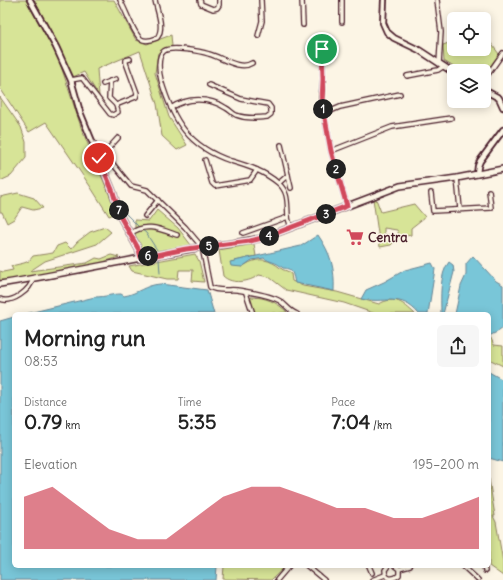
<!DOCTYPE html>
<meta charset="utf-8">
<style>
body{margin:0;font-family:Delius,sans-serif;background:#f6f6f6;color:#222;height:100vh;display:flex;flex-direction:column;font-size:15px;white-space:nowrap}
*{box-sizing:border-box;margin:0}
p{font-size:13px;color:#767676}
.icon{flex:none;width:22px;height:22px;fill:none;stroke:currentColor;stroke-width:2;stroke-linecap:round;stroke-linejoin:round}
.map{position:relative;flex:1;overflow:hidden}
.drawer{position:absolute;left:12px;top:312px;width:479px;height:256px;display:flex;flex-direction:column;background:#fff;border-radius:6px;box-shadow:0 2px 10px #0003}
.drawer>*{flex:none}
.tools{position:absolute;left:447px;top:12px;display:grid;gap:8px}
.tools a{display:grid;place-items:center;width:44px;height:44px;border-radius:6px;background:#fff;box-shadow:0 2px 10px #0003;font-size:20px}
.pin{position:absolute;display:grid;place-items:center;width:34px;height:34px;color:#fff;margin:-17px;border:2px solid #fff;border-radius:50%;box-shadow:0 1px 4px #0007}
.km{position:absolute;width:20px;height:20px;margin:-10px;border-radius:50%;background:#222;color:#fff;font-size:11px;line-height:20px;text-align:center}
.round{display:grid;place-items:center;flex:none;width:42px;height:42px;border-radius:6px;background:#f6f6f6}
.headline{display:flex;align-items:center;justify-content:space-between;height:68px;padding:0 12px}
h1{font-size:22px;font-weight:800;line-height:30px}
.figures{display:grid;grid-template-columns:repeat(3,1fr);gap:6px;height:68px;padding:4px 12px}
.figures div{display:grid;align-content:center}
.figures b{font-size:20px;font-weight:800}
.figures small{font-size:11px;font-weight:400}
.figures p{font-size:11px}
.chart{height:112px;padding:8px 12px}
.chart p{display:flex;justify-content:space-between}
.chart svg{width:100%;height:72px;margin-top:4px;fill:#d1495b;opacity:.7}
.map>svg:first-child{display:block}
</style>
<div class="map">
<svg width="503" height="580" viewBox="0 0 503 580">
<rect width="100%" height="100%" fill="#fcf5e5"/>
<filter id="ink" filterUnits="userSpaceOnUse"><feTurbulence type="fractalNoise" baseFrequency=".025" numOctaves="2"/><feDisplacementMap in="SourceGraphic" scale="8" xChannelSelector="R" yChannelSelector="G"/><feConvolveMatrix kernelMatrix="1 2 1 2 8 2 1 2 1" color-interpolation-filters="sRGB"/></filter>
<g filter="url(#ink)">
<!-- green -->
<g fill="#d7e497" stroke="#908261">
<path d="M0,0H26L58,57L82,130L117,213L109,216L90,186L46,122L29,132L0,88Z"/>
<path d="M34,0H114L136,40L147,44L171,35L172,46L158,53L155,73L169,117L187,145L177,150L162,136L157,104L140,51L97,69L99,96L84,72L73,77Z"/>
<path d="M484,37L487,38L499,54L484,75V71H460L444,61L443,45L454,41V49H484Z"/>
<path d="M0,97L21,127L26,142V158L11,176L0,181Z"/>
<path d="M18,193L34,198L43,208L33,210L22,207L14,219L7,223L2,212H0V197Z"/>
<path d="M373,199H376L381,212L414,204L425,217L411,228V235L400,237L397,230L384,228V234L389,235L395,241L391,245L380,247Z"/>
<path d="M157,210L178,228L191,245L183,248L145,254L135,236V220L149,221Z"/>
<path d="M105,227L111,232L97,244L45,261L30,271L87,263L96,258L101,259L111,255L119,257L88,267L0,282V271L3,272L13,270L11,266L24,263L29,261L33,256L53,253L57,246L65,243L71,249L77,242L90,232Z"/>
<path d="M254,244L256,256L231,262L242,267C252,260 261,257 273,263C279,266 281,270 287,271L291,274L292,281L303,286L337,292L379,304C395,295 403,303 415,314H376L344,303L286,290L269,277L259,275C250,282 232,285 223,276L219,250Z"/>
<path d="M195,254L199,261L204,282L192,281L193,270H179L178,279H167L132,271L129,266Z"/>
<path d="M251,297C265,297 277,302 287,312L276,314L275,313L254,314L250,301Z"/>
<path d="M489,334L494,345L503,346V366L489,359Z"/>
<path d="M489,479L495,516H493L496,522L503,562V576L489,566Z"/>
<path d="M224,566H286L271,580L223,579Z"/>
</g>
<!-- water -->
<g fill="#79c6d8" stroke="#668393">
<path d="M318,235C331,254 335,268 334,291L295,283C293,275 293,268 283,268C275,261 271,263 264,258L252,260L242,267L231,266L230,262L301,246Z"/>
<path d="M473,256L496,281L503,285V328L499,331L489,336V314H455L461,286L466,275V264Z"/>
<path d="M449,262L453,265L454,272L443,314H441C441,298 439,274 449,262Z"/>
<path d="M432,263L435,269L428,314H419C400,292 386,304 361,299L366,290L384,282L405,270Z"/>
<path d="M160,284L207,290L214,314H25L95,297C106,297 111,294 121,294L124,296C137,294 145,285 160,284Z"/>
<path d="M14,317V566H217L216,580H0V321Z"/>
<path d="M489,372L503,380V462L489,458Z"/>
</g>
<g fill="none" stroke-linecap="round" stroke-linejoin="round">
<!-- stream -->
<g stroke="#668393" stroke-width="1">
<path d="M124,212L139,227"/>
<path d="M141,229L146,233L157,250"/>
<path d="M159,259L160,273"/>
</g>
<!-- minor casing -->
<g stroke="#4a1f2b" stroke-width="6">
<g id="minor">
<path d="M120,0C125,8 134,35 141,39C146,42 152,40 157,38C165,28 157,11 155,0"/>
<path d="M200,0L201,4L213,9L217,8L219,5V0"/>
<path d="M302,0L303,25"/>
<path d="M342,0V22"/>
<path d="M437,0L441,32L439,63"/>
<path d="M258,36L262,21L261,0"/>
<path d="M322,42L323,79L321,98L331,151L347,206"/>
<path d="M252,63C240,71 221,57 209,54C200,51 171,46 164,51C157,56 159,73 161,80C173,121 189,147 231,161C248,166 264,171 278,183C289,192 287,203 288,216C288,220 290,224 291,228"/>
<path d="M407,76L438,70L444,66"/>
<path d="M71,80L82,78L110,114L113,115L118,112L116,105L109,98L110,81"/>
<path d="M484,80L503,53"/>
<path d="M103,84L116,79"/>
<path d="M116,105L136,97L137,93L126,63V60L130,59"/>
<path d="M171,108C187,97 209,97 226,108C230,110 233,114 236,115C246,119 257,118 267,117L271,114V108L268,104L241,99L209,85"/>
<path d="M324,114L340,107L400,94"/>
<path d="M118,138L107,150L108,158L131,186L147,190L185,227L202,247L210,287C217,292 229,289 237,290C249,292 270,295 280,301C286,305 289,311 297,314"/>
<path d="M281,145L291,188"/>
<path d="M331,151L392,127L451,118"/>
<path d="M205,160L212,183L215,186L250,180L257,170"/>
<path d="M457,178L460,209"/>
<path d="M279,183L288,175"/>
<path d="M431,193L433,211L491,208L489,191"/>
<path d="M145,216L158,200"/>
<path d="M243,233L288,217"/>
<path d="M130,234C145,222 160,229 177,235"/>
<path d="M246,293L253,314"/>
<path d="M0,299C12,304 31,290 33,278"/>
<path d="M307,566L324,580"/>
<path d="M369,566L372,573"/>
<path d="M388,566L385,570C385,580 393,580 399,575V569L395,566"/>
<path d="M463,566L478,580"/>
<path d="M484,566L485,571"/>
<path d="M399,569L410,566"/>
<path d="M277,580L289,566"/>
<path d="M372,580L385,575"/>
</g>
</g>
<!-- tertiary casing -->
<g stroke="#4a1f2b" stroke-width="8">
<g id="tertiary">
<path d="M30,0L56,47L71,80L80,112L113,192L120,216L139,250L141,258"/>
<path d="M384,0L383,23L387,32L394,38L419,50L454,73"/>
<path d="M484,90L499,98L503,107"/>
<path d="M477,174L478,166L480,161L503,130"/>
</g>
</g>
<!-- secondary casing -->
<g stroke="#4a1f2b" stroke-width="8">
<path id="secondary" d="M0,284C62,274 123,261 184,250C211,245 239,244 266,237L400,186L457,178L503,169"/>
</g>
<!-- minor -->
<use href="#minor" stroke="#fcf5e5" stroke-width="3.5"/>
<!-- tertiary -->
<use href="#tertiary" stroke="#fcf5e5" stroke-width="4.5"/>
<!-- secondary -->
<use href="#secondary" stroke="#fcf5e5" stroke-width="5"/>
</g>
</g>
<g fill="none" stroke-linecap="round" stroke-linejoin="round" filter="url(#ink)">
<!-- route casing -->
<g stroke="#fff" stroke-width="8">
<path id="route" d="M99,158L113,192L120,216L139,250L141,258L186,249L250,241L266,237L347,206L331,151L322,102L323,79L322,49"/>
</g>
<!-- route -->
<use href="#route" stroke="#d1495b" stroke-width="5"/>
</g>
<!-- icons -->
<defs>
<g id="supermarket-bare" transform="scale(1.38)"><path d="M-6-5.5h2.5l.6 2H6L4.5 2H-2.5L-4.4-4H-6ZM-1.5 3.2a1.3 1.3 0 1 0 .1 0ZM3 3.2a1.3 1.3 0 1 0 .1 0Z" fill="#d1495b" stroke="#fcf5e5" stroke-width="2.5" paint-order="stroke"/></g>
</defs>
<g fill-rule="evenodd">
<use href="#supermarket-bare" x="355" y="237"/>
</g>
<g text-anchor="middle" stroke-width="3" stroke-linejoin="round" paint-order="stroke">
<!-- poi labels -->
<g font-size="13" font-weight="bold" fill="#4a1f2b" stroke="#fcf5e5" text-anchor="start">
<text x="368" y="242">Centra</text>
</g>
</g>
</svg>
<div class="tools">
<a><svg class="icon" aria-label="locate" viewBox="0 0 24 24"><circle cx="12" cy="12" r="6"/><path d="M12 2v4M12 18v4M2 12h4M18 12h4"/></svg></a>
<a><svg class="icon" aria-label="layers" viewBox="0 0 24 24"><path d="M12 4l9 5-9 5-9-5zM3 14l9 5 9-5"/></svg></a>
</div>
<div class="pin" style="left:322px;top:49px;background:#1e9e55"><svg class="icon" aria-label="arrive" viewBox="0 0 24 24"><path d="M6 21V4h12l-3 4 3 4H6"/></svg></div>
<div class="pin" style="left:99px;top:158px;background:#d93025"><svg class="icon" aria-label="check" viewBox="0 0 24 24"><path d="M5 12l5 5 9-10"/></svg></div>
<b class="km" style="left:323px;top:109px">1</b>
<b class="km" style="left:336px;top:169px">2</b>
<b class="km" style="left:326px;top:214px">3</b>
<b class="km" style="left:269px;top:236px">4</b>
<b class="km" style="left:209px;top:246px">5</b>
<b class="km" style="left:148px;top:256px">6</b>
<b class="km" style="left:119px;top:210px">7</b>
<section class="drawer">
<div class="headline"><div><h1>Morning run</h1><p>08:53</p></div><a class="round"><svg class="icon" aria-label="share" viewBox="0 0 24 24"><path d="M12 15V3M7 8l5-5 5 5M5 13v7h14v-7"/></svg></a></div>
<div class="figures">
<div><p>Distance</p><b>0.79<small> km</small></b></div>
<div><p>Time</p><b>5:35</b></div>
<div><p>Pace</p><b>7:04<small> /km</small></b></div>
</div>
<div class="chart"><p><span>Elevation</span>195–200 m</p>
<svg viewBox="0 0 160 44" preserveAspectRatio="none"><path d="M0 44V12L10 6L20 19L30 32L40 38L50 38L60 25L70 12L80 6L90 6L100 12L110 19L120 19L130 25L140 25L150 19L160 12V44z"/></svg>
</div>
</section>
</div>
